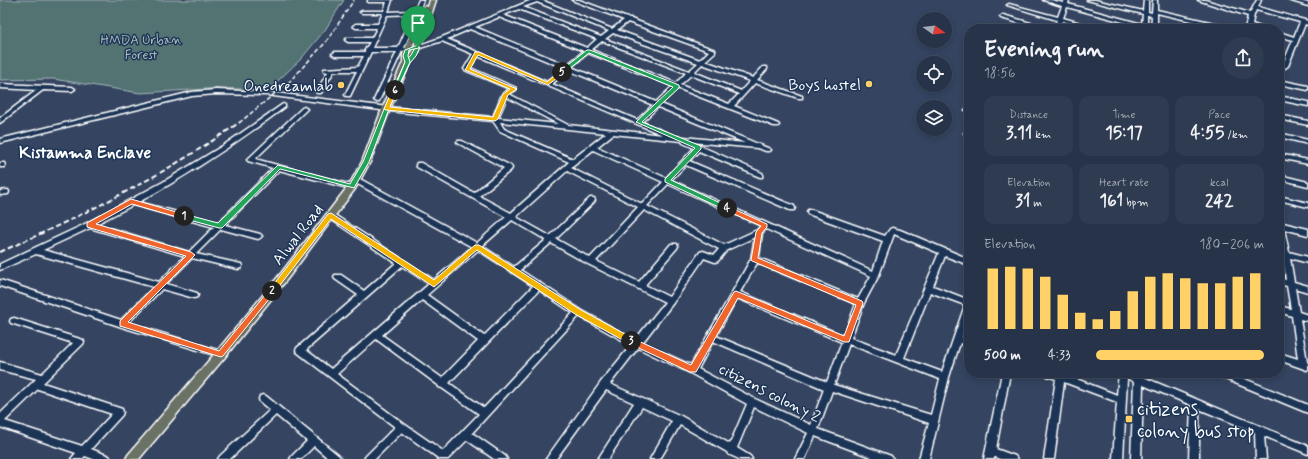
<!DOCTYPE html>
<meta charset="utf-8">
<style>
body{margin:0;font-family:Mynerve,sans-serif;background:#2f3b50;color:#f1f3f6;height:100vh;display:flex;flex-direction:column;font-size:15px;white-space:nowrap}
*{box-sizing:border-box;margin:0}
p{font-size:13px;color:#a4aab4}
.icon{flex:none;width:22px;height:22px;fill:none;stroke:currentColor;stroke-width:2;stroke-linecap:round;stroke-linejoin:round}
.map{position:relative;flex:1;overflow:hidden}
.details{position:absolute;left:964px;top:24px;width:320px;height:354px;display:flex;flex-direction:column;background:#273349;border-radius:16px;box-shadow:0 2px 6px #0003,0 0 0 1px #434e61}
.details>*{flex:none}
.needle{width:26px;rotate:105deg}
.tools{position:absolute;left:916px;top:12px;display:grid;gap:8px}
.tools a{display:grid;place-items:center;width:36px;height:36px;border-radius:50%;background:#273349;box-shadow:0 2px 6px #0003,0 0 0 1px #434e61;font-size:20px}
.pin{position:absolute;display:grid;place-items:center;width:34px;height:34px;color:#fff;margin:-41px -17px;border-radius:50% 50% 50% 0;rotate:-45deg;box-shadow:0 0 4px #0007}
.pin .icon{rotate:45deg}
.km{position:absolute;width:20px;height:20px;margin:-10px;border-radius:50%;background:#222;color:#fff;font-size:11px;line-height:20px;text-align:center}
.round{display:grid;place-items:center;flex:none;width:42px;height:42px;border-radius:21px;background:#2f3b50}
.overview{display:flex;align-items:center;justify-content:space-between;height:68px;padding:0 20px}
h1{font-size:22px;font-weight:700;line-height:30px}
.figures{display:grid;grid-template-columns:repeat(3,1fr);gap:6px;height:68px;padding:4px 20px}
.figures div{display:grid;align-content:center;border-radius:10px;background:#2f3b50;text-align:center}
.figures b{font-size:17px;font-weight:700}
.figures small{font-size:11px;font-weight:400}
.figures p{font-size:11px}
.chart{height:112px;padding:8px 20px}
.chart p{display:flex;justify-content:space-between}
.chart svg{width:100%;height:72px;margin-top:4px;stroke:#ffd166;stroke-width:6}
ul{padding:0 20px;list-style:none;font-size:13px}
li{display:grid;grid-template-columns:64px 48px 1fr;align-items:center;height:30px}
li i{height:10px;border-radius:5px;background:#ffd166}
.map>svg:first-child{display:block}
</style>
<div class="map">
<svg width="1308" height="459" viewBox="0 0 1308 459">
<rect width="100%" height="100%" fill="#344461"/>
<filter id="ink" filterUnits="userSpaceOnUse"><feTurbulence type="fractalNoise" baseFrequency=".025" numOctaves="2"/><feDisplacementMap in="SourceGraphic" scale="8" xChannelSelector="R" yChannelSelector="G"/><feConvolveMatrix kernelMatrix="1 2 1 2 8 2 1 2 1" color-interpolation-filters="sRGB"/></filter>
<g filter="url(#ink)">
<!-- green -->
<path fill="#537373" stroke="#a9b9b9" d="M0,0H344L325,30L301,59L267,91L223,88L140,93L53,79L0,80Z"/>
<g fill="none" stroke-linecap="round" stroke-linejoin="round">
<!-- minor casing -->
<g stroke="#fff" stroke-width="3">
<g id="minor">
<path d="M368,0H392L388,12L414,11L419,0H423L404,48L417,46L440,38L532,0H541L612,29L624,20L572,0H579L627,18H631V19L715,50V52L705,61L753,78L763,67H767V69L757,80L802,96V98H798L755,83L734,106L778,124L779,125L778,126H774L677,88L661,104L770,149L771,150L770,151H766L757,148L691,142L762,173L763,175L762,177H760L699,151L689,161L794,206L795,208L794,210H790L686,165L671,180L873,271L883,241L808,214L807,212L808,210H812L885,236L890,229L892,228L900,230L969,259V265L945,256L933,286L969,300V315L962,337L969,340V346L960,343L949,377L929,459H919L929,423L832,391L818,429L891,456L893,459H876L815,436L805,459H795L808,433L754,407L737,448L750,456L752,459H739L728,454L727,452L680,425L660,459H650L672,421L642,407L608,459H598L634,403L606,390L556,459H546L601,382L631,345L579,316L472,433L505,456L507,459H494L467,440L448,459H437L438,458L402,432L375,459H364L366,456L395,427L297,352L296,350L297,348L358,295L335,279L334,277L335,275H341L364,291L396,263L329,218L328,216L329,214H333L434,280L472,247L354,182L353,180L354,178H358L477,243L506,217L417,167L416,165L417,163H421L474,193L504,168L458,143L457,142L458,141H462L511,166L512,168L511,170L479,196L511,213L569,162L500,131L493,121L388,111L266,95L216,94L192,96L0,143V139L192,92L216,90L266,92L388,107L493,117L502,94L510,89L465,70L464,69L473,54L442,41L420,48L402,51L379,101L377,102L374,100L397,52H371L350,96H346L345,95L357,71H334L321,93H317L316,92L328,72L324,71V69L358,67L364,56H335L332,54L335,52H365V50L370,42H348L345,40L348,38H372L377,28H356L353,26L356,24H378L383,13H362L360,12L362,11H384L387,2H368ZM537,2L609,31L601,37L523,7ZM519,9L597,39L587,48L503,15ZM413,14L398,48H372L387,15ZM499,17L584,51L567,65L475,27ZM628,22L709,51L700,60L617,30ZM470,29L564,68L547,82L447,39ZM613,33L698,63L689,71L605,39ZM602,41L686,73L676,83L591,50ZM588,53L673,86L656,102L571,67ZM478,56L663,135L568,125L509,94L516,90V88L470,68ZM702,64L750,81L741,91L694,72ZM568,70L653,105L637,120L552,84ZM691,75L739,94L729,104L680,85ZM507,97L558,124L498,118ZM658,107L745,143L673,136L672,135L642,122ZM500,122L606,133L573,159L504,129ZM613,134L682,141L683,143L694,148L666,178L597,147ZM593,150L663,182L642,204L571,168ZM567,171L638,207L590,258L556,239L594,202L595,200L594,198H590L550,236L516,217ZM668,184L761,226L757,230L724,245L647,206ZM644,210L719,249L714,255L703,251L700,252L669,297L645,285L677,248L678,246L677,244H671L639,282L596,261ZM512,220L546,240L514,267L482,246ZM766,229L871,276L858,299L759,258L762,233ZM894,234L939,253L896,355L851,338L864,303L879,275ZM755,237L751,259L691,365L642,343L673,303L704,258L715,262L718,261L727,250ZM551,243L588,264L665,302L635,340L581,310L520,270ZM478,250L533,286L484,336L427,295ZM757,263L856,304L844,336L740,292ZM402,266L429,284L331,369L306,350ZM539,290L573,313L484,408L449,383ZM930,292L965,305L942,372L904,358ZM737,298L842,342L827,382L716,336ZM422,300L478,341L442,378L382,335ZM376,339L438,385L439,387L442,388L479,414L443,451L404,424L337,374ZM713,341L824,389L811,425L755,399L698,369ZM849,344L940,379L931,415L834,385ZM638,348L690,373L747,404L730,444L681,416L610,384Z"/>
<path d="M1043,0H1051L1063,3L1065,0H1069L1068,4L1142,24L1143,14L1087,0H1095L1143,11L1144,0H1148V12L1152,13L1153,0H1157V10L1232,27L1235,29H1225L1157,13V29H1151L1152,16L1147,15V29H1141L1142,27L1067,7L1063,18L1101,29H1092L1062,21L1059,29H1053L1057,20L1007,5L1009,4L1058,17L1062,6Z"/>
<path d="M1198,0H1205L1250,13L1257,0H1261L1258,7L1308,21V25L1305,24L1288,66L1285,68L1279,67V63L1283,64L1293,40L1279,36V32L1294,37L1300,22L1256,10L1254,15L1252,24L1266,29H1257L1251,27V29H1245L1248,16Z"/>
<path d="M1288,0H1295L1308,3V6Z"/>
<path d="M1003,15L1048,28L1049,29H1040L1001,18L1000,17Z"/>
<path d="M1279,80L1308,86V90L1279,84Z"/>
<path d="M0,84L72,87L75,89L72,91L43,90L0,123V118L37,90L0,88Z"/>
<path d="M1279,96L1308,102V106L1279,100Z"/>
<path d="M283,104L285,105V107C238,142 190,174 139,202L218,223L273,168L248,161L247,160L248,159L302,108L304,107L307,109L306,110L255,159L352,185L355,187L352,189L279,170L225,225L260,234L262,236L260,238L258,239L221,229L196,254L241,264L242,266L241,268L238,269L192,258L166,284L197,293L198,295L197,297L194,298L162,289L128,323L224,352L225,354L224,356L221,357L122,327L0,286V280L121,320L154,287L36,254L0,270V264L81,226L163,182L224,145ZM133,205L214,227L189,252L96,224ZM90,228L185,256L159,282L43,250Z"/>
<path d="M968,108H969V112L965,110Z"/>
<path d="M1279,115L1308,121V125L1279,119Z"/>
<path d="M967,131H969V135L965,134L964,133Z"/>
<path d="M1279,133L1308,140V144L1279,137Z"/>
<path d="M1279,154L1308,160V164L1279,158Z"/>
<path d="M0,163H4L5,165L4,167H0Z"/>
<path d="M1279,175L1308,182V186L1279,179Z"/>
<path d="M6,190H8L9,192L8,194L0,195V191Z"/>
<path d="M1279,196L1308,203V207L1279,200Z"/>
<path d="M1279,218L1281,219L1283,223L1308,229V235L1284,229L1289,252L1308,257V263L1290,258L1294,282L1308,286V292L1295,288L1299,312L1308,315V321L1300,319L1307,362L1308,363V369L1307,370L1279,360V353L1298,359L1292,316L1279,312V306L1291,309L1287,286L1279,284V278L1286,280L1283,256L1279,255V249L1282,250L1279,238Z"/>
<path d="M14,318L83,340L84,342L83,344L43,383L122,409L123,412L122,415L91,449L109,456L111,459H93L85,456L82,459H71L76,453L0,427V414L36,379L0,370V362L42,374L73,343L11,323L10,321L11,319ZM38,389L112,414L82,446L5,421Z"/>
<path d="M1002,373H1010L996,449L1015,456L1017,459H1000L994,457V459H984Z"/>
<path d="M1046,373H1061L1117,395L1119,373H1132L1135,374V373H1143V377L1308,446V454L1264,436L1266,459H1256L1255,432L1199,409V459H1189L1191,405L1143,385L1141,459H1131L1134,382L1127,378L1123,459H1113L1117,402L1064,382L1054,459H1044L1056,379L1047,376Z"/>
<path d="M1217,373H1230L1308,405V413L1218,376Z"/>
<path d="M263,395L266,396L339,456L341,459H329L314,446L301,459H290L292,456L307,441L276,415L230,459H218L220,456L270,410L260,402L259,399L260,396Z"/>
</g>
</g>
<!-- major casing -->
<g stroke="#fff" stroke-width="3">
<path id="major" d="M430,0H436L419,52L410,63L390,109L370,162L355,189L288,278L225,357L139,459H126L128,455L217,351L282,272L349,185L362,162L382,109L403,62V54L422,8L425,6L428,7ZM423,21L413,51L410,55L409,54Z"/>
</g>
<!-- minor -->
<use href="#minor" fill="#1d3557" fill-rule="evenodd"/>
<!-- major -->
<use href="#major" fill="#6b7165" fill-rule="evenodd"/>
<!-- rail-far1 -->
<path stroke="#fff" stroke-width="1.5" stroke-dasharray="4.5 2.5" stroke-linecap="butt" d="M239,123L290,81L326,42L354,0"/>
<!-- rail -->
<path stroke="#fff" stroke-width="2" stroke-dasharray="5.5 3" stroke-linecap="butt" d="M0,252C86,214 163,176 240,122"/>
</g>
</g>
<!-- split-1 -->
<path fill="#22a559" stroke="#fff" d="M416,46L420,47L416,56L410,63L389,109L369,162L354,188L280,169L222,228H219L182,218V215L184,214L218,223L278,165L350,184L363,162L384,109L405,62L411,55Z"/>
<!-- split-2 -->
<path fill="#f0652b" stroke="#fff" d="M131,199L187,215L188,216L184,219L132,204L96,224L191,252L195,255L128,322L219,351L270,289H274V293L223,356L221,357L120,326V321L186,256L87,227V223Z"/>
<!-- split-3 -->
<path fill="#f5b400" stroke="#fff" d="M331,213L434,280L475,245H479L581,310L634,339L635,341L631,344L628,343L575,314L477,250L434,287L331,219L274,293H270V289L328,214Z"/>
<!-- split-4 -->
<path fill="#f0652b" stroke="#fff" d="M727,206L767,224V227L762,233L758,258L862,301L863,303L849,342H844L738,298L696,372H690L628,343V339H634L691,365L734,292L736,291L844,336L856,305L752,261L751,260L756,232L761,226L725,210L724,208Z"/>
<!-- split-5 -->
<path fill="#22a559" stroke="#fff" d="M587,50H590L679,85V88L642,122L701,146V149L671,180L729,207V210H725L665,182V179L695,148L636,122L673,87L589,53L564,73H560V71Z"/>
<!-- split-6 -->
<path fill="#f5b400" stroke="#fff" d="M475,52H479L547,82L560,71L565,72L548,85L478,55L470,69L517,89L508,95L498,119L495,121L386,110L384,109L392,90L395,89L397,90L390,107L493,117L503,94L510,89L465,70Z"/>
<!-- split-7 -->
<path fill="#22a559" stroke="#fff" d="M418,45L419,48L409,50L408,56L410,62L397,90L393,92L405,62L403,56L405,50Z"/>
<!-- markers -->
<g fill="#ffd166" stroke="#1d3557" stroke-width="1.5">
<circle cx="869" cy="84" r="4"/>
<circle cx="341" cy="85" r="4"/>
<rect x="1125" y="415" width="8" height="8" rx="2"/>
</g>
<g text-anchor="middle" stroke-width="3" stroke-linejoin="round" paint-order="stroke">
<!-- far-park labels -->
<g font-size="13" fill="#b2c0c0" stroke="#1d3557">
<text x="141" y="44">HMDA Urban<tspan x="141" dy="15">Forest</tspan></text>
</g>
<!-- poi labels -->
<g font-size="16" fill="#fff" stroke="#1d3557" text-anchor="end">
<text x="861" y="90">Boys hostel</text>
<text x="333" y="91">Onedreamlab</text>
</g>
<!-- street labels -->
<g font-size="16" fill="#fff" stroke="#1d3557">
<text transform="translate(297 234) rotate(-52)" y="6">Alwal Road</text>
<text transform="translate(770 392) rotate(27)" y="6">citizens colony 2</text>
</g>
<!-- neighbourhood labels -->
<g font-size="17" font-weight="bold" fill="#fff" stroke="#1d3557">
<text x="85" y="158">Kistamma Enclave</text>
</g>
<!-- near-poi labels -->
<g font-size="19" fill="#fff" stroke="#1d3557" text-anchor="start">
<text x="1137" y="415">citizens<tspan x="1137" dy="22">colony bus stop</tspan></text>
</g>
</g>
</svg>
<div class="tools">
<a><svg class="needle" viewBox="-14 -14 28 28"><path d="M0-13l5 13h-10z" fill="#e53935"/><path d="M0 13l5-13h-10z" fill="#a4aab4"/></svg></a>
<a><svg class="icon" aria-label="locate" viewBox="0 0 24 24"><circle cx="12" cy="12" r="6"/><path d="M12 2v4M12 18v4M2 12h4M18 12h4"/></svg></a>
<a><svg class="icon" aria-label="layers" viewBox="0 0 24 24"><path d="M12 4l9 5-9 5-9-5zM3 14l9 5 9-5"/></svg></a>
</div>
<div class="pin" style="left:418px;top:47px;background:#1e9e55"><svg class="icon" aria-label="arrive" viewBox="0 0 24 24"><path d="M6 21V4h12l-3 4 3 4H6"/></svg></div>
<b class="km" style="left:184px;top:216px">1</b>
<b class="km" style="left:272px;top:291px">2</b>
<b class="km" style="left:631px;top:341px">3</b>
<b class="km" style="left:727px;top:208px">4</b>
<b class="km" style="left:562px;top:72px">5</b>
<b class="km" style="left:395px;top:90px">6</b>
<section class="details">
<div class="overview"><div><h1>Evening run</h1><p>18:56</p></div><a class="round"><svg class="icon" aria-label="share" viewBox="0 0 24 24"><path d="M12 15V3M7 8l5-5 5 5M5 13v7h14v-7"/></svg></a></div>
<div class="figures">
<div><p>Distance</p><b>3.11<small> km</small></b></div>
<div><p>Time</p><b>15:17</b></div>
<div><p>Pace</p><b>4:55<small> /km</small></b></div>
</div>
<div class="figures">
<div><p>Elevation</p><b>31<small> m</small></b></div>
<div><p>Heart rate</p><b>161<small> bpm</small></b></div>
<div><p>kcal</p><b>242</b></div>
</div>
<div class="chart"><p><span>Elevation</span>180–206 m</p>
<svg viewBox="0 0 160 44" preserveAspectRatio="none"><path d="M5 44V7M15 44V6M25 44V7M35 44V12M45 44V23M55 44V34M65 44V38M75 44V33M85 44V21M95 44V12M105 44V10M115 44V13M125 44V16M135 44V16M145 44V12M155 44V10"/></svg>
</div>
<ul>
<li><b>500 m</b>4:33<i style="width:100%"></i></li>
</ul>
</section>
</div>
